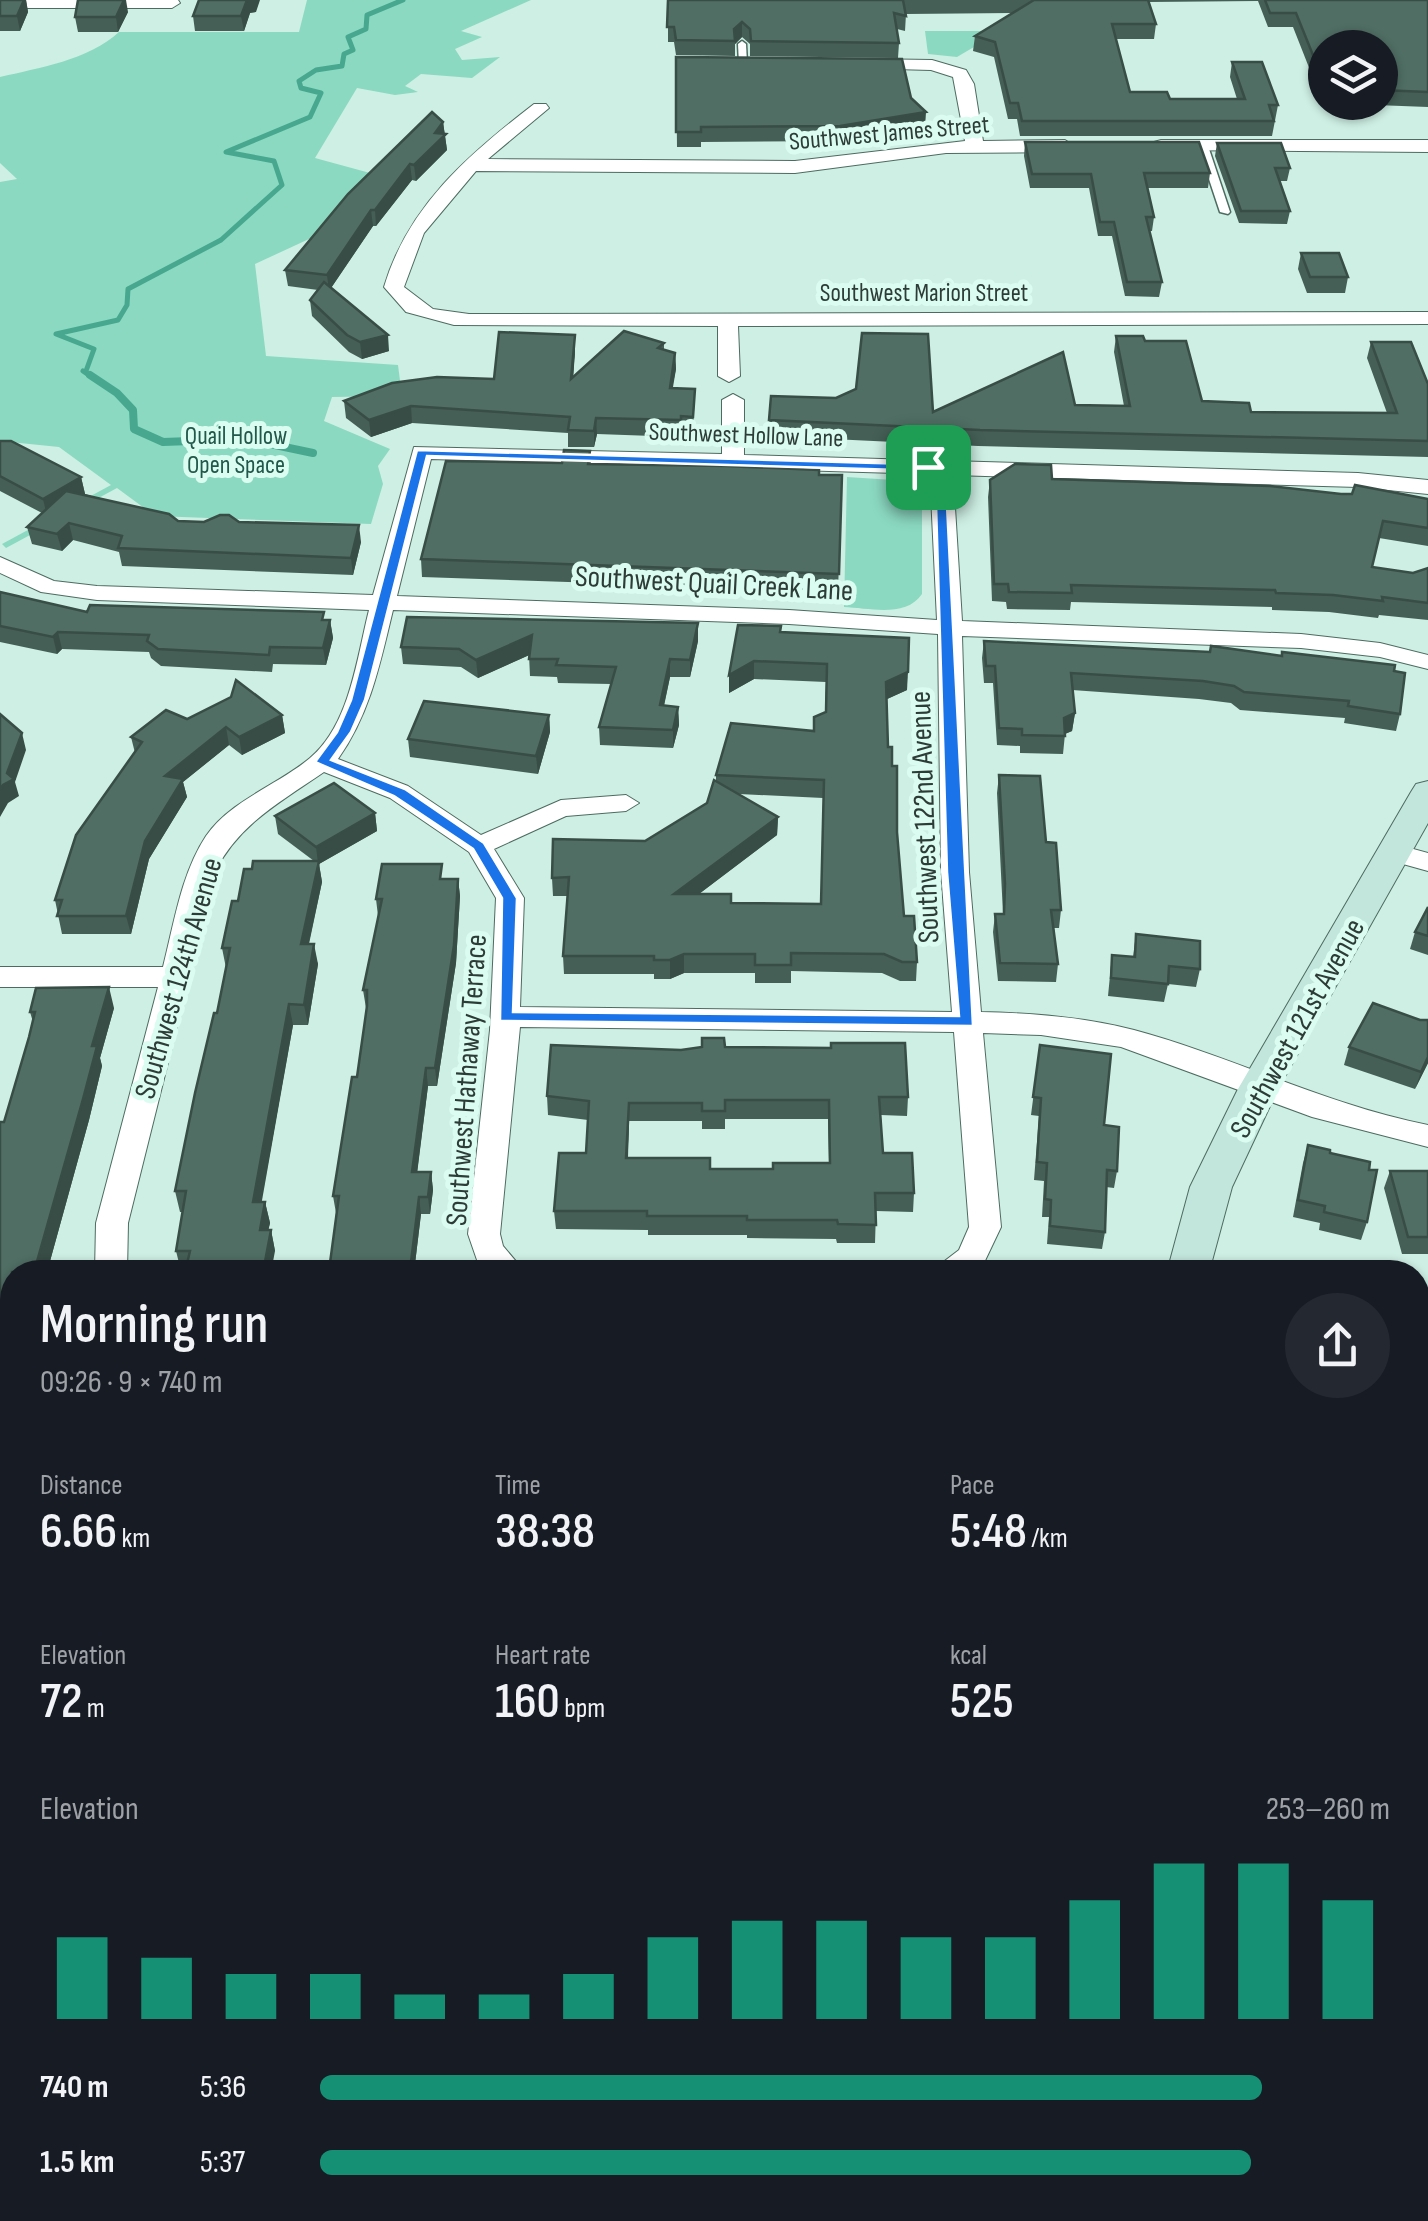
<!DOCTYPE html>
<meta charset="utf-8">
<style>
body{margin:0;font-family:"Sofia Sans Condensed",sans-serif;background:#242831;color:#f1f3f6;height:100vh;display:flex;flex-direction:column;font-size:38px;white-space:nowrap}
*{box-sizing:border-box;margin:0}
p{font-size:32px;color:#9ea1a6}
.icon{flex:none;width:55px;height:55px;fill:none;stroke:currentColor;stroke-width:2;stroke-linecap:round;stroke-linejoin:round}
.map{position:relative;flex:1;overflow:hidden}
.sheet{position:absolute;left:0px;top:1260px;width:1430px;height:962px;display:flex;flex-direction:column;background:#171b24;border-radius:40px 40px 0 0;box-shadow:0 2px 8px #0004}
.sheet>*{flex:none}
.buttons{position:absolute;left:1308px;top:30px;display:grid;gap:20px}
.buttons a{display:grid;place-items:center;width:90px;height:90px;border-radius:50%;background:#171b24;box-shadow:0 2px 8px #0004;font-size:50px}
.pin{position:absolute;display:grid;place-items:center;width:85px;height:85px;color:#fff;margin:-42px;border-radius:20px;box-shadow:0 5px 15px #0006}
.round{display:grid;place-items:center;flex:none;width:105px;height:105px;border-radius:52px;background:#242831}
.head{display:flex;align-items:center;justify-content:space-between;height:170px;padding:0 40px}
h1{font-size:55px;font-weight:600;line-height:75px}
.stats{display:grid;grid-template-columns:repeat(3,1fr);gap:15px;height:170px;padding:10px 40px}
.stats div{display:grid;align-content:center}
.stats b{font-size:50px;font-weight:600}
.stats small{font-size:28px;font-weight:400}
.stats p{font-size:28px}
.chart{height:280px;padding:20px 40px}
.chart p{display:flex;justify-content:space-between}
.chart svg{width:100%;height:180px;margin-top:10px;stroke:#159075;stroke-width:6}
ul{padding:0 40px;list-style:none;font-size:32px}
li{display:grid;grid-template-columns:160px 120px 1fr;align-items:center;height:75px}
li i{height:25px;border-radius:12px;background:#159075}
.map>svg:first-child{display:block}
</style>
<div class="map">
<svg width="1428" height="2221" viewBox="0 0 1428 2221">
<rect width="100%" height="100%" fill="#ceefe4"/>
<!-- green -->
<g fill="#8bd9c1">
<path d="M307,0H531L461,31L482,37L455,49L462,60L500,57L472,78L421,74L405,86L418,92L395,95L357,88L315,158L370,173L322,233L255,264L266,356L398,365L402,396L332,397L324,421L390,449L378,466L383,484L371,524L155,516L117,488L6,548L2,544L111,485L59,447L0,441V182L17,179L0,163V77C38,68 89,60 119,32H299Z"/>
<path d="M925,31H1001L957,57L928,54Z"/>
<path d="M847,477L909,481L922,495V594C906,618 869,608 844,607Z"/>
</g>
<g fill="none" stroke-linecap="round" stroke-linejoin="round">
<!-- stream-far1 -->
<g stroke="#47a88f" stroke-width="5">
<path d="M83,371L93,378"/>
<path d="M86,371L94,349L56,334L118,320L127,305L128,289L221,240L282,185L274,161L226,152L310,117L321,93L301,88L299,81L316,70L342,66L344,54L353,50L348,37L366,29L367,15L403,0"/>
</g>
<!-- stream -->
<path stroke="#47a88f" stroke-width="8" d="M90,375L117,393L133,410L134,429L163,442L246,439L313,453"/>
<!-- service casing -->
<g stroke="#4d6b61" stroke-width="3">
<g id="service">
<path d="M742,41L746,44L747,64L743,67L739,64L738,44Z"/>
<path d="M1203,143L1208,146L1230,212L1228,214L1220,212L1198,146Z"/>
</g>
</g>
<!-- minor casing -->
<g stroke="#4d6b61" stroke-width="2">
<g id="minor">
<path d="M0,0H178L180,3L172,8H0Z"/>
<path d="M864,59L932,60L966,70L974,84L983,141L1065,140L1074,146L1065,152L946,153L795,173L476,171L424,233L404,287L433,309L469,314L1428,312V324L738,326L740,376L729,382L718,376V326L454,325L406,312L384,287C408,206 469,154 534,104H546L549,108L488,159L795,161L965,141L953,77L931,70L858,68V60Z"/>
<path d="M1161,140H1428V152L1154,150V142Z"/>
<path d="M733,394L744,400V455L1358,473L1428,480V494L1358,487L953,475L962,621L1301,634L1380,643L1428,655V669L1380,657L1301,648L962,636L969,872L981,1012C1033,1013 1084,1017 1134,1030C1234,1057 1326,1105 1428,1125V1147L1312,1117L1121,1047L1041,1035L983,1033L1001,1227L982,1267L975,1272H937L942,1263L959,1250L969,1227L954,1032L520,1027L500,1234L503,1246L525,1272H490L477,1260L468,1234L490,1030L496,898L469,852L390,798L324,772C282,801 239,824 216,870L128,1223L127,1272H95L96,1223L158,987H0V967H163C174,924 181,874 206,836C231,800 278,785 310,758C350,725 357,657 369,610L97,600L41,592L0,573V557L54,581L97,586L373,595L414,447L722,454V400ZM431,459L930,474L937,620L789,610L397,596ZM393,610L789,624L938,634L941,872L952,1012L520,1007L524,898L494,849L566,816L626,811L639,803L626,795L561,800L481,835L408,786L338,759C370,714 380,664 393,610Z"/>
<path d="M1395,844L1428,853V871L1385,859L1382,853L1385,847Z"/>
<rect x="1418" y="1433" width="10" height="28"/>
<path d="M12,1665V1707L0,1712V1669Z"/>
<path d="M0,1959L12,1962V2002L0,1999Z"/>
<path d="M366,2210H410L409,2221H365Z"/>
</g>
</g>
<!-- secondary casing -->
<g stroke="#4d6b61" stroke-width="2">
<g id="secondary">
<path d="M1428,781V823L1278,1089L1232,1187L1209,1272H1167L1190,1187L1238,1089L1411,792L1416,784Z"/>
<path d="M1269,2210H1327L1329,2221H1271Z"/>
</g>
</g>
<!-- service -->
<use href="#service" fill="#fff" fill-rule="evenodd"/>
<!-- minor -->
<use href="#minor" fill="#fff" fill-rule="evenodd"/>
<!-- secondary -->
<use href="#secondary" fill="#c2e5dc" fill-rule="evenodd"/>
</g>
<!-- wall -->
<g fill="#455f56" fill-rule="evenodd">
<path d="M0,0H26L28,12L20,31H0Z"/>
<path d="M668,0H1428V107L1323,103L1293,27H1268L1258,1L1149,2L1156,24L1154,39H1116L1130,92L1170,99H1237L1230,77L1232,62L1278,105L1272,136H1020L1017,119H1008L994,57L973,51L975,36L1012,13L906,14L905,31L897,29L899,43L898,58L750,56V44L742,37L735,44V56L676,55L674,42H668ZM1325,48H1380V102H1325Z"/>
<path d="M128,12L118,32H78L75,17Z"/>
<path d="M256,12L250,13L244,31H195L193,16Z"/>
<path d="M676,57L911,98L925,127L839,141L701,142V147H677Z"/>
<path d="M443,122L447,150L416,181L412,180L376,226H373L331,288L389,351L362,359L349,352L312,316L310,300L318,290L288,286L285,270Z"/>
<path d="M1025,142L1210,173L1208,188H1147L1154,217L1152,231H1150L1162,282L1159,297L1125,296L1112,236H1098L1089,188H1030L1024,156Z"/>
<path d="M1217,143L1290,168L1287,181H1280L1290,211L1287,224L1239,223L1215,156Z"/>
<path d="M1301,253L1348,277L1345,293H1307L1298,269Z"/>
<path d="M1116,336L1145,341L1202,401L1251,412L1387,413L1367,358L1371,342L1428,384V457L978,446L769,436V420L1075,405L1124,406L1114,352Z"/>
<path d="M664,343V350L675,353L676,369L672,388L695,389L693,434L681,433V437L597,434L594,447H568V433L412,423L371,437L346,418L344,401L494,379L575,351L573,377Z"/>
<path d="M0,441L81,477L85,494L178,521L239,522L361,542L353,575L122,566L119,552L73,540L62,551L32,544L27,527L42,513L0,491Z"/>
<path d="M590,451L591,465L842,475L838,591L422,577L421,559L562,463Z"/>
<path d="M1052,479L1428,499V546L1379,538L1372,567L1413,573L1428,568V620L1379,615L1378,618L1329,612L1272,610V607L1071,602L1070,610L1007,609L1006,602L992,601L988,497L990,480Z"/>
<path d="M0,592L87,612L330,620L333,638L326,665L273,664L272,672L161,666L151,658L149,652L62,649L57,654L0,642Z"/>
<path d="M698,623V641L690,677H670L664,706L678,707L679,725L673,748L600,745L599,727L611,684L558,683L557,677L530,676L529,655L478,678L461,667L403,664L401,647Z"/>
<path d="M780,632L907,690L887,699L888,747L892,766L904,916L917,962L916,981H900L882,973L791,971V983H755V973H684L670,979H654V974H564L563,956L567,896H553L552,878L645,841L707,803L716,780V775L814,731L825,712L826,682L754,679L729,693V675ZM739,794L823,798L821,904L731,903L699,894L777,835L778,817Z"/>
<path d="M984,641L1394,671L1400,714L1396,731L1344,723L1345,718L1240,710L1231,703L1199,699L1072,690L1075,713L1072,731L1065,734L1063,754L1020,753V746L997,745L993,683H984L982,658Z"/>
<path d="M282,715L285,733L242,755L229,745L183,782L187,797L149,859L131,934H62L55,900L135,753L131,737L187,719Z"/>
<path d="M549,715L550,732L538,774L410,757L408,739Z"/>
<path d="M999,775L1046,842L1061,910L1059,928H1054L1058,964L1056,982L998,981L993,932L995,914H1003L997,793Z"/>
<path d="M375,813L377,831L319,864L322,882L309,944L318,964L308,1025H293L261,1202H265L270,1223L268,1230H271L275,1251L181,1271L176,1251L183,1212H180L175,1191L217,1013L226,968L222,948L238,901L252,869L314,861L278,834L275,816Z"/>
<path d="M444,879H458L460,896L456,963L437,1086H428L417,1172H431L433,1190L430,1214H421L414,1272H332L330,1263L336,1213L333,1196L357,1077L367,1008H366L363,990L378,916L376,899Z"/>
<path d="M1428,907V955L1410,949L1415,932Z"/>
<path d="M1136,934L1200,969L1196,987L1168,984L1164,1002L1108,996L1112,955L1133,957Z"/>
<path d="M114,1008L100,1058L102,1066L89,1120L47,1272H12V1447L4,1481H12V1574L0,1599L4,1122L33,1022L30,1012Z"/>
<path d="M1040,1045L1104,1125L1117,1171L1114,1188L1106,1187L1105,1232L1102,1249L1047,1244L1049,1217H1042L1044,1181L1034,1180L1039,1116L1031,1115Z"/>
<path d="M725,1047L908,1097L907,1116L881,1115L883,1153L914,1193L913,1212L876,1211L875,1243H837L836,1239L747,1238V1235H648V1230L556,1229L554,1211L586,1153L588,1120L548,1115L547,1096L681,1050ZM725,1119H828L829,1163L773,1169H710L628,1158L629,1121H702V1129H725Z"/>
<path d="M1349,1047L1428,1063L1415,1089L1344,1065Z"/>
<path d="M1308,1145L1330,1153L1367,1222L1361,1240L1319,1230L1320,1223L1293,1217L1303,1163Z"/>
<path d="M1390,1171H1428V1254H1402L1384,1188Z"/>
<path d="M1418,1630L1428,1649V1688L1427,1691H1418Z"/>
<path d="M0,1780L7,1782L12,1793V1894L0,1888Z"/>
<path d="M0,2043L12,2046V2171L0,2168Z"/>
<path d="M1418,2097L1428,2221H1414L1412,2210H1418Z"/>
<path d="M897,2210H980L977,2221H909V2218L898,2219Z"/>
</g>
<!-- shaded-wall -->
<g fill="#384d46">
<path d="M24,0H26L28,12L20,31L17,16Z"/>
<path d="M124,0H126L128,12L118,32L116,17Z"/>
<path d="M247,0H260L256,12L250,13L244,31L241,16Z"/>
<path d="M742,22V37L735,44L734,29Z"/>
<path d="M926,112L925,127L839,141L840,126Z"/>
<path d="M443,122L447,150L416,181L414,165Z"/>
<path d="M410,164L412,180L376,226L375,210Z"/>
<path d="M371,210L373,226L329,291L327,275Z"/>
<path d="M388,335L389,351L362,359L360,342Z"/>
<path d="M575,335V351L572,396L571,379Z"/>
<path d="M675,353L676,369L670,405V388Z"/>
<path d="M411,406L412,423L371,437L369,420Z"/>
<path d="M596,418L597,434L594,447V431Z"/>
<path d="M81,477L85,494L47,516L43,499Z"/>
<path d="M69,523L73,540L62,551L57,534Z"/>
<path d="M359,525L361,542L353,575L351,558Z"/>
<path d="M330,620L333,638L326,665L323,648Z"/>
<path d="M698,623V641L690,677V660Z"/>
<path d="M58,632L62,649L57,654L53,637Z"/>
<path d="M532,635L534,653L478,678L476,660Z"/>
<path d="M670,659V677L660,723V705Z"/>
<path d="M754,661V679L729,693V675Z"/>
<path d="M908,672L907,690L885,700L886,682Z"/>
<path d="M678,707L679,725L673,748V730Z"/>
<path d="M1075,713L1072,731L1062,735L1064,718Z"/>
<path d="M282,715L285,733L242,755L239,737Z"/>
<path d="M549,715L550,732L538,774L536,756Z"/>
<path d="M226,727L229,745L183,782L187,797L149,859L131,934L126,916L145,841L165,776Z"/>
<path d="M22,733L26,750L15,782L19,796L8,803L0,817V790Z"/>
<path d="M375,813L377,831L319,864L322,882L304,965L301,944L318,863L316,847Z"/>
<path d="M778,817L777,835L675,912L674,894Z"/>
<path d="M458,879L460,896L456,963L437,1086L435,1068Z"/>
<path d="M314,944L318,964L308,1025L304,1005Z"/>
<path d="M684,954V973L670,979V960Z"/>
<path d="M109,987L114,1008L100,1058L102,1066L89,1120L47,1272H34L92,1046Z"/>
<path d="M289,1004L293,1025L258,1223L253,1202Z"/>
<path d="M1428,1057V1063L1415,1089L1421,1072Z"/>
<path d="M426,1068L428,1086L415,1190L412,1172Z"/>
<path d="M629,1103V1121L627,1177L626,1158Z"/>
<path d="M431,1172L433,1190L430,1214L428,1197Z"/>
<path d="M419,1197L421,1214L414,1272H413L411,1262Z"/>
<path d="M265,1202L270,1223L264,1250L260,1230Z"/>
<path d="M271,1230L275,1251L271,1272H263Z"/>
<path d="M7,1421L12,1437V1447L0,1498V1448Z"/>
<path d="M12,1540V1574L0,1599V1564Z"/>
<path d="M10,1865L12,1871V1889L5,1873Z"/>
<path d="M6,2147L12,2158V2167L4,2152Z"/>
</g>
<!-- building -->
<g fill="#506e64" stroke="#384d46" stroke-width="2.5" fill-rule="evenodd">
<path d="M0,0H24L17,16H0Z"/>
<path d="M78,0H124L116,17H75Z"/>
<path d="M199,0H247L241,16H193Z"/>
<path d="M668,0H903L906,16L894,13L899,43L751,41L750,29L742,22L734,29L735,41L676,40L674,27H667Z"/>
<path d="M1034,0H1148L1156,24H1112L1130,92H1167L1170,99H1245L1232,62H1262L1278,105H1269L1274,121H1022L1018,103H1010L995,42L975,36Z"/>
<path d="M1265,0H1428V92L1380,90V48H1325V85L1296,13H1270Z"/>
<path d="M676,57L902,59L911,98L926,112L840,126L701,127V132H676Z"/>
<path d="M432,112L443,122L435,133L446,134L414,165L410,164L375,210H371L327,275L285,270L348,194Z"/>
<path d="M1025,142H1199L1210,173H1144L1154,217H1146L1162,282H1127L1114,222H1100L1091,174H1032Z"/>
<path d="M1217,143H1281L1290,168H1275L1290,211H1241Z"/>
<path d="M1301,253H1339L1348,277H1310Z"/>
<path d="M324,282L388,335L360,342L347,335L310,300Z"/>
<path d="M624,331L664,343L658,348L675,353L670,388L695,389L693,417L681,416V420L596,418L594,431L568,430L570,417L411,406L369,420L344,401L392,383L437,377L494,379L499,332L575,335L571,379Z"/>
<path d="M862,333L928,334L933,412L1063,352L1075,405L1130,406L1116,336H1143L1145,341H1186L1202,401L1249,403L1251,412L1397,413L1371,342H1411L1428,384V441L980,430L769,420L771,396L836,398L856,389Z"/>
<path d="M0,441H11L81,477L43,499L0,476Z"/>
<path d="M564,450L590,451L588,464L725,466L819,470V475H842L839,574L421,559L446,461L562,463Z"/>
<path d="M1015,464L1051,465L1052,479L1270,486L1341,494H1352L1355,485L1428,499V528L1383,521L1372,567L1413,573L1428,568V603L1382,597L1383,601L1333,595L1276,593L1275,590L1071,585L1072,593L1009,592L1008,584H994L990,480Z"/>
<path d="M66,491L169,514L178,521L204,522L220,515H229L239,522L359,525L351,558L118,548L122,536L69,523L57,534L27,527Z"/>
<path d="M0,592L87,612L90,605L324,612L322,620H330L323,648L270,647L269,655L158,649L147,641L149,635L58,632L53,637L0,626Z"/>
<path d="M407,617L698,623L690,660L670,659L660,705L678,707L673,730L599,727L616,667L556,665L558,659H529L532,635L476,660L459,649L401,647Z"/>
<path d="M738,625L781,626L780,632L909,638L908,672L886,682L888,747H892V766H897V832L904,916H914L917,962H902L884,954L791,953V965H755V954H684L670,960H654V956H563L569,877L552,878L553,839L645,841L707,803L714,780L778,817L674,894H731V903L821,904L824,780L716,775L731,723L814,731V717L826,712L827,664L754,661L729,675Z"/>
<path d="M984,641L1210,652L1211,646L1282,656V652L1395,665L1394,671L1405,673L1400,714L1348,706L1349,701L1244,692L1234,686L1203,681L1071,673L1075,713L1064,718L1065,736L1022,735V729L999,728L995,666H986Z"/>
<path d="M236,680L282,715L239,737L226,727L165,776L183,779L145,841L126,916H57L62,900H55L76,835L142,742L131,737L166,710L187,719L231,697Z"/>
<path d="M424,701L549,715L536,756L408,739Z"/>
<path d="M0,714L22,733L7,773L14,779L3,785L0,790Z"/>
<path d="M999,775L1040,776L1046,842L1056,843L1061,910H1051L1058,964L1000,963L995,914H1004L1005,884Z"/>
<path d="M334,783L375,813L316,847L275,816Z"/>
<path d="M253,861H319L301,944H314L304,1005L289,1004L253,1202H265L260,1230H271L263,1272H185L190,1251H176L186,1191H175L195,1093L214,1013H217L230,948H222L232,901H238L244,869H252Z"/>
<path d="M382,864H442L440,879H458L454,945L435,1068H426L412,1172H431L428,1197H419L411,1262L330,1263L339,1196H333L352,1077H357L367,1006V990H363L382,899H376Z"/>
<path d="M1428,907V936L1415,932Z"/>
<path d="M1136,934L1200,941V969L1169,966L1168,984L1111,978L1112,955L1135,957Z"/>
<path d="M109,987L92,1046H97L83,1099L34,1272H12V1421H7L0,1448V1122H4L29,1037L35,1012H30L36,988Z"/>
<path d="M1373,1003L1420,1020H1428V1057L1421,1072L1349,1047Z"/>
<path d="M702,1038H724L725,1047L831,1048V1043H905L908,1097H879L883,1153H912L914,1193H875L876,1225L838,1224L837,1220H747V1216H647V1211H554L559,1153H586L589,1101L547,1096L551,1045L681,1050L702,1047ZM725,1100H829L830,1163H773V1169H710V1158H626L629,1103H702V1111H725Z"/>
<path d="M1040,1045L1111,1054L1104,1125L1119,1127L1117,1171L1107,1170L1105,1232L1050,1226L1051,1200L1045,1199L1047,1163L1037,1162L1041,1098L1033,1097Z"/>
<path d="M1308,1145L1330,1150V1153L1370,1162L1369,1170H1377L1367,1222L1324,1212L1325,1206L1298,1200Z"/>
<path d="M1390,1171H1428V1237H1408Z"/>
<path d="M0,1481H12V1540L0,1564Z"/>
<path d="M1418,1630H1424L1428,1649V1675H1418Z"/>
<path d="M0,1780L7,1782L10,1792L12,1793V1866L10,1865L5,1873L0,1871Z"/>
<path d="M0,2043L12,2046V2149L6,2147L4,2152L0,2151Z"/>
<path d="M1418,2097H1428V2221H1424L1418,2187V2145H1420L1418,2133Z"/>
</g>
<!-- route -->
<path fill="#1a73e8" stroke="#fff" stroke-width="2.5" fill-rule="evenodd" d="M417,450L945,465L973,1026L500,1021L502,898L473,849L394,796L315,762L337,732L351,700ZM427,456L935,471L947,872L959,1016L513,1012L517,898L484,843L405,789L331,760L351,732L365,700Z"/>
<g text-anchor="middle" stroke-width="10" stroke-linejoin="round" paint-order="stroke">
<!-- far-street labels -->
<g font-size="25" fill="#2e3c37" stroke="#dbfdf1">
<text transform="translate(889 132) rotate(-5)" y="9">Southwest James Street</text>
<text x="924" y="301">Southwest Marion Street</text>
<text transform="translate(746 434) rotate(2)" y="9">Southwest Hollow Lane</text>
</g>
<!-- far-park labels -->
<g font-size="25" fill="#215849" stroke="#dbfdf1">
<text x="236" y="444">Quail Hollow<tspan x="236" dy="29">Open Space</tspan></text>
</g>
<!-- street labels -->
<g font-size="30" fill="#2e3c37" stroke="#dbfdf1">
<text transform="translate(714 583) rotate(3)" y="10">Southwest Quail Creek Lane</text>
<text transform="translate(924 817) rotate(-92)" y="10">Southwest 122nd Avenue</text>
<text transform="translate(178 978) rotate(-74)" y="10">Southwest 124th Avenue</text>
<text transform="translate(1297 1028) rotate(-61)" y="10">Southwest 121st Avenue</text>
<text transform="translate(466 1080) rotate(-86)" y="10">Southwest Hathaway Terrace</text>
</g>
</g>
</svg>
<div class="buttons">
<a><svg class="icon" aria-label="layers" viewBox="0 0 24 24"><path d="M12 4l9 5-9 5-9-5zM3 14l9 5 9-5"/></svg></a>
</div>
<div class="pin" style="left:928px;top:467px;background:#1e9e55"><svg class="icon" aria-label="arrive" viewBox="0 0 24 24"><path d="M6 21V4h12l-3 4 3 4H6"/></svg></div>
<section class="sheet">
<div class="head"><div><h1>Morning run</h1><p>09:26 · 9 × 740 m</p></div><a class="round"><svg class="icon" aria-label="share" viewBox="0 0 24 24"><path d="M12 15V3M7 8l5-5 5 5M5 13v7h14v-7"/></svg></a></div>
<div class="stats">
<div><p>Distance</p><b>6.66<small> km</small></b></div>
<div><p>Time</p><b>38:38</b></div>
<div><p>Pace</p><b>5:48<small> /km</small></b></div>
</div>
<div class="stats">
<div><p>Elevation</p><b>72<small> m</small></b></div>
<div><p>Heart rate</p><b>160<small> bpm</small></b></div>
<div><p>kcal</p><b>525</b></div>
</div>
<div class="chart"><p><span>Elevation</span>253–260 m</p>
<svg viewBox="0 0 160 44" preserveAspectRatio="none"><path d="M5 44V24M15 44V29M25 44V33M35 44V33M45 44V38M55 44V38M65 44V33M75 44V24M85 44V20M95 44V20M105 44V24M115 44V24M125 44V15M135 44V6M145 44V6M155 44V15"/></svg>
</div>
<ul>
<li><b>740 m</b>5:36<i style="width:88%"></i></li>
<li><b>1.5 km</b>5:37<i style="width:87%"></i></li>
</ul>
</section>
</div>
